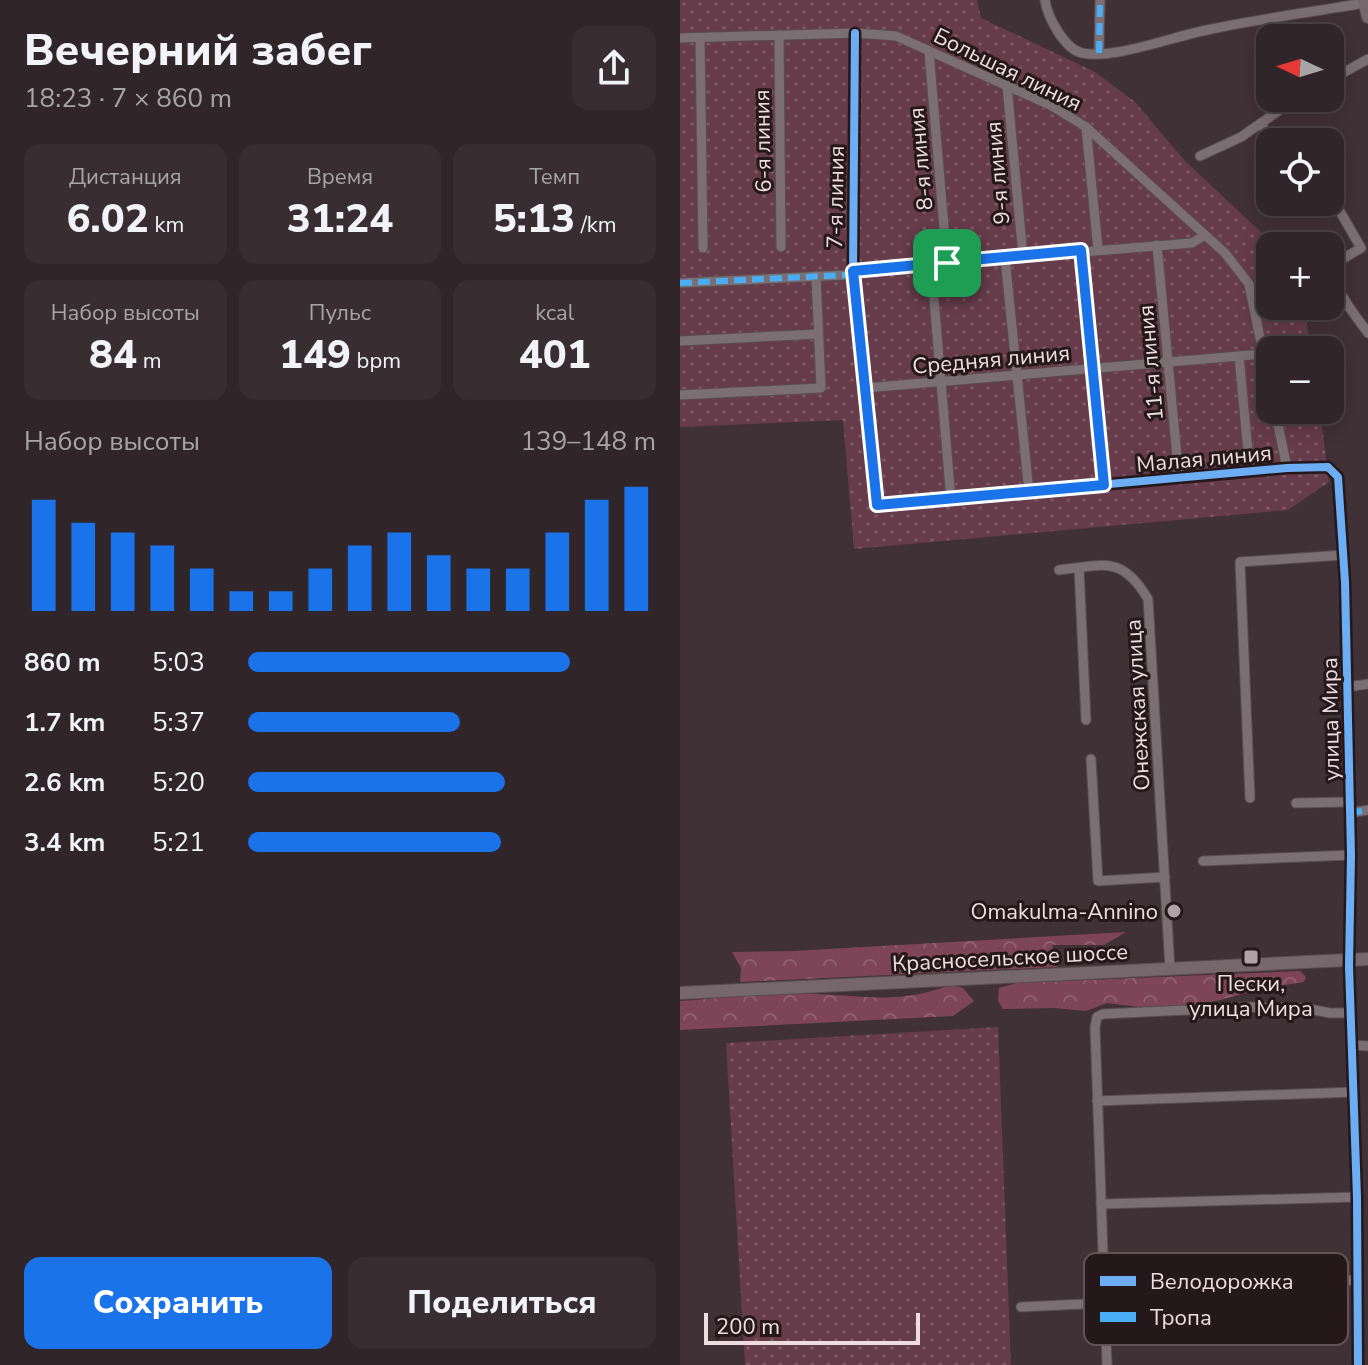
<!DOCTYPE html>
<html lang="ru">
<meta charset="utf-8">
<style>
body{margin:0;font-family:"Nunito Sans",sans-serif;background:#382d30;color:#f1f3f6;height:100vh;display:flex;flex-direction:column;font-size:30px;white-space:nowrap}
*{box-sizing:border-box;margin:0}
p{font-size:26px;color:#a8a5a8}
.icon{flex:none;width:44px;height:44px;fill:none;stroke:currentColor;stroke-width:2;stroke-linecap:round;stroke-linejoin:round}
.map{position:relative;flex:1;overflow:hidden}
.panel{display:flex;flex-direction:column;background:#302528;width:680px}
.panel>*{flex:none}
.needle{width:52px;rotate:274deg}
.buttons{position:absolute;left:576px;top:24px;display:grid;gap:16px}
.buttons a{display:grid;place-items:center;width:88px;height:88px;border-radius:16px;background:#302528;box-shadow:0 4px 20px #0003,0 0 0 2px #4b4245;font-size:40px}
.scale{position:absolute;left:24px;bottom:20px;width:216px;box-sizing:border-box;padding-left:8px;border:4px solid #eedce1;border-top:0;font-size:22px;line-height:28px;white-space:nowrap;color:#eedce1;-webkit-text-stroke:6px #24181b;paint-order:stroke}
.pin{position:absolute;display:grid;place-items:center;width:68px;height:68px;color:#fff;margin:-34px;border-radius:16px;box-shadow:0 4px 12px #0006}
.round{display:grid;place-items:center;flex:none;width:84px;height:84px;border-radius:16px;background:#382d30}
.summary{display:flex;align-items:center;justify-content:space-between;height:136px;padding:0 24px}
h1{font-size:44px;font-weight:800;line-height:60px}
.figures{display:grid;grid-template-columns:repeat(3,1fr);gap:12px;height:136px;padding:8px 24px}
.figures div{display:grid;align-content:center;border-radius:16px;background:#382d30;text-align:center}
.figures b{font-size:40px;font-weight:800}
.figures small{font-size:22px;font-weight:400}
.figures p{font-size:22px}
.chart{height:224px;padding:16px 24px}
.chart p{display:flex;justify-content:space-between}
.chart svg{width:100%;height:144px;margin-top:8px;stroke:#1a73e8;stroke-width:6}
.cta{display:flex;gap:16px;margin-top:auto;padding:16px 24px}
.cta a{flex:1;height:92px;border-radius:16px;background:#1a73e8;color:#fff;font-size:32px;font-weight:800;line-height:92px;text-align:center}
.cta a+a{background:#382d30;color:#f1f3f6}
ul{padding:0 24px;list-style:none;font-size:26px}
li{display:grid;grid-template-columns:128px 96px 1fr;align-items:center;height:60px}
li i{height:20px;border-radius:10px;background:#1a73e8}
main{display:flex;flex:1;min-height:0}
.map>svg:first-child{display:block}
</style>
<main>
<section class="panel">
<div class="summary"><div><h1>Вечерний забег</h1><p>18:23 · 7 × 860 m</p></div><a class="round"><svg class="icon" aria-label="share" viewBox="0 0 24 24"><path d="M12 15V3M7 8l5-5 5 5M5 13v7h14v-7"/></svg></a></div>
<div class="figures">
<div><p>Дистанция</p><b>6.02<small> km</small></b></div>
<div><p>Время</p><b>31:24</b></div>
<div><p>Темп</p><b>5:13<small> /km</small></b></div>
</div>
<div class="figures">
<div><p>Набор высоты</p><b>84<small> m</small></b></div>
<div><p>Пульс</p><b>149<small> bpm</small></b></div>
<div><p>kcal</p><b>401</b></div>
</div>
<div class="chart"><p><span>Набор высоты</span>139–148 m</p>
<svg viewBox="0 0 160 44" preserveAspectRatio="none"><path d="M5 44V10M15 44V17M25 44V20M35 44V24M45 44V31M55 44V38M65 44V38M75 44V31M85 44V24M95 44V20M105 44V27M115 44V31M125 44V31M135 44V20M145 44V10M155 44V6"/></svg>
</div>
<ul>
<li><b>860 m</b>5:03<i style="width:79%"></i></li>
<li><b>1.7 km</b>5:37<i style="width:52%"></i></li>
<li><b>2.6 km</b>5:20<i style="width:63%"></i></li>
<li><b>3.4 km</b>5:21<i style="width:62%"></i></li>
</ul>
<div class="cta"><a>Сохранить</a><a>Поделиться</a></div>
</section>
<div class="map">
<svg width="688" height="1365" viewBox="0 0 688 1365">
<defs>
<pattern id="green-dots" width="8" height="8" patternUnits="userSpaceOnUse" patternTransform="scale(2)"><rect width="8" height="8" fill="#663b4a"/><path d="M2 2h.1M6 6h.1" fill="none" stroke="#7c5764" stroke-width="1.8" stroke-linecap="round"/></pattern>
<pattern id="forest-crowns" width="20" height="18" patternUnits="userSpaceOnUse" patternTransform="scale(2)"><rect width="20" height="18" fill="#7d4557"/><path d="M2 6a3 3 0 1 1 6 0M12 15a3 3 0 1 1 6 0" fill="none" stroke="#905f6f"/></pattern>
</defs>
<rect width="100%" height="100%" fill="#403136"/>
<!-- green -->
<g fill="url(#green-dots)">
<path d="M0,0H297L301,18L415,72L455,102L506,162L596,246H590V306H624L631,350H590V410H640L649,482L608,510L174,549L163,420L0,427Z"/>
<path d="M318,1027L331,1365H65L46,1043Z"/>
</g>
<!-- forest -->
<g fill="url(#forest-crowns)">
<path d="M446,932L424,945H372L377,967L60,982L61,968L52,952L113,951Z"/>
<path d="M620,971L626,977L624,982L586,988L528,1003L466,1008L427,1003L406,1011L374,1008L323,1009L318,1001L319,988L337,983Z"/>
<path d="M270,985L283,988L294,1001L273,1016L0,1030V1001C45,998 92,991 136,994C186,996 221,1004 270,985Z"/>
</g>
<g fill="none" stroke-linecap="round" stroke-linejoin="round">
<!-- minor casing -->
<g stroke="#5a4d51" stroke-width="11">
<g id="minor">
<path d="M365,0C367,16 384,49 402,53C432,60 495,36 527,30C579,19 632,12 684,3"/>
<path d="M175,33L173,271L197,505L607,468L648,467L658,477L665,582L671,855L669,966L677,1197L678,1365"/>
<path d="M99,35L101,247"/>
<path d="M0,38L175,33L216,36L372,106L406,127L545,253L569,284L590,387"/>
<path d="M20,38L23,248"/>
<path d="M249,52L267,263"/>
<path d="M419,53L420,0"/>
<path d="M650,80L688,59"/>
<path d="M327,86L343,256"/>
<path d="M582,123L590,148"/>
<path d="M406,127L418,249"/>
<path d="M520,156L561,137L617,98"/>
<path d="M650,194L681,248C673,253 660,259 655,266C645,280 679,320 688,333"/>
<path d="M477,245L499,478"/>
<path d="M401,250L424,485"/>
<path d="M325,258L349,492"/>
<path d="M251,264L271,500"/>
<path d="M0,283L165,275L173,271L512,243L525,235"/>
<path d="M0,341L138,334"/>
<path d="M559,356L570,472"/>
<path d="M185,388L583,354"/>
<path d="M0,395L141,388L136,276"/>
<path d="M595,410L607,468"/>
<path d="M399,568L406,720"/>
<path d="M379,570C424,565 442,555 468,599L490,969"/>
<path d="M667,687L688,684"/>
<path d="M411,759L418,881L485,877"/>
<path d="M570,798L560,562L663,555"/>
<path d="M616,803L670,802"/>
<path d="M670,813L688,810"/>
<path d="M523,861L671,855"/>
<path d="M673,1045L688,1046"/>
<path d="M417,1101L674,1092"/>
<path d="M421,1204L677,1197"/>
<path d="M423,1288L677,1280"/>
<path d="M341,1307L424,1303"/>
<path d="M427,1365L415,1027L417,1017L423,1014L570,1007L624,1008L650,1013H669"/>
</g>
</g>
<!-- secondary casing -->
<g stroke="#5a4d51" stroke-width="14">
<g id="secondary">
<path d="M684,0L688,17"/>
<path d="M0,993L688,959"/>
</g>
</g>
<!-- minor -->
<use href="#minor" stroke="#7c6f73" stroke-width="9"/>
<!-- secondary -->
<use href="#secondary" stroke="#75676c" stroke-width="12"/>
<!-- quiet -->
<g stroke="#49aef6" stroke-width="6" stroke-dasharray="12 6" stroke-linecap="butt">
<path d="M419,53L420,0"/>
<path d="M0,283L165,275L173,271"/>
<path d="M670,813L688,810"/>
</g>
<!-- cycleway casing -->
<g stroke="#24181b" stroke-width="13">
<path id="cycleway" d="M175,33L173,271L197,505L607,468L648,467L658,477L665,582L671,855L669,966L677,1197L678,1365"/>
</g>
<!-- cycleway -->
<use href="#cycleway" stroke="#6dadf4" stroke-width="8"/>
</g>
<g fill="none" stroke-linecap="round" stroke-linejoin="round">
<!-- route casing -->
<g stroke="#fff" stroke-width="16">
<path id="route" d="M401,250L424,485L197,505L173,271Z"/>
</g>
<!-- route -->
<use href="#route" stroke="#1a73e8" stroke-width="10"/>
</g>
<!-- markers -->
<g fill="#b1a0a5" stroke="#24181b" stroke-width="3">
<circle cx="494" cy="911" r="8"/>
<rect x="563" y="949" width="16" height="16" rx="4"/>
</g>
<g text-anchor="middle" stroke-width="6" stroke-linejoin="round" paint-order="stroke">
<!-- street labels -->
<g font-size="22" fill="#eedce1" stroke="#24181b">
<text transform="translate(328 69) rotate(26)" y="8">Большая линия</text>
<text transform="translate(82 141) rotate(-91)" y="8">6-я линия</text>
<text transform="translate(240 159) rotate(-95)" y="8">8-я линия</text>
<text transform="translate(317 173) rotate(-95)" y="8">9-я линия</text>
<text transform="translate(155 197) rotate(-89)" y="8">7-я линия</text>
<text transform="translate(311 359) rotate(-5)" y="8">Средняя линия</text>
<text transform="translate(470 363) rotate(-95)" y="8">11-я линия</text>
<text transform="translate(524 458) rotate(-5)" y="8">Малая линия</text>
<text transform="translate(457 705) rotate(-93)" y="8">Онежская улица</text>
<text transform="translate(650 719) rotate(-91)" y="8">улица Мира</text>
<text transform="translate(330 957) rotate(-3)" y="8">Красносельское шоссе</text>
</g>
<!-- poi labels -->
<g font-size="22" fill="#eedce1" stroke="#24181b" text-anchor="end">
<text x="478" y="919">Omakulma-Annino</text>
<text x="571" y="991" text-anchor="middle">Пески,<tspan x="571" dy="25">улица Мира</tspan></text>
</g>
</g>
<!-- legend -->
<rect x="404" y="1253" width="264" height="92" rx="12" fill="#24181b" stroke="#615356" stroke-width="2"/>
<rect x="420" y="1276" width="36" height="10" fill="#6dadf4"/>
<rect x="420" y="1312" width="36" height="10" fill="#49aef6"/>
<g font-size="22" fill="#eedce1">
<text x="470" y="1289">Велодорожка</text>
<text x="470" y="1325">Тропа</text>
</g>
</svg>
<div class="buttons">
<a><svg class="needle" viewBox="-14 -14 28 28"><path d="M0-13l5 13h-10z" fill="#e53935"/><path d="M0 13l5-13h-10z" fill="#a8a5a8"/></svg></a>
<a><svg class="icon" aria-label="locate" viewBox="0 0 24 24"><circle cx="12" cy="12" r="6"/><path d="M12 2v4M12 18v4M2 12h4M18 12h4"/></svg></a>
<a>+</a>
<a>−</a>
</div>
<div class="scale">200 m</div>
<div class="pin" style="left:267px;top:263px;background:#1e9e55"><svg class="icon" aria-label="arrive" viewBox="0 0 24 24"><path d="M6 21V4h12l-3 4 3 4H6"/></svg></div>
</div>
</main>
